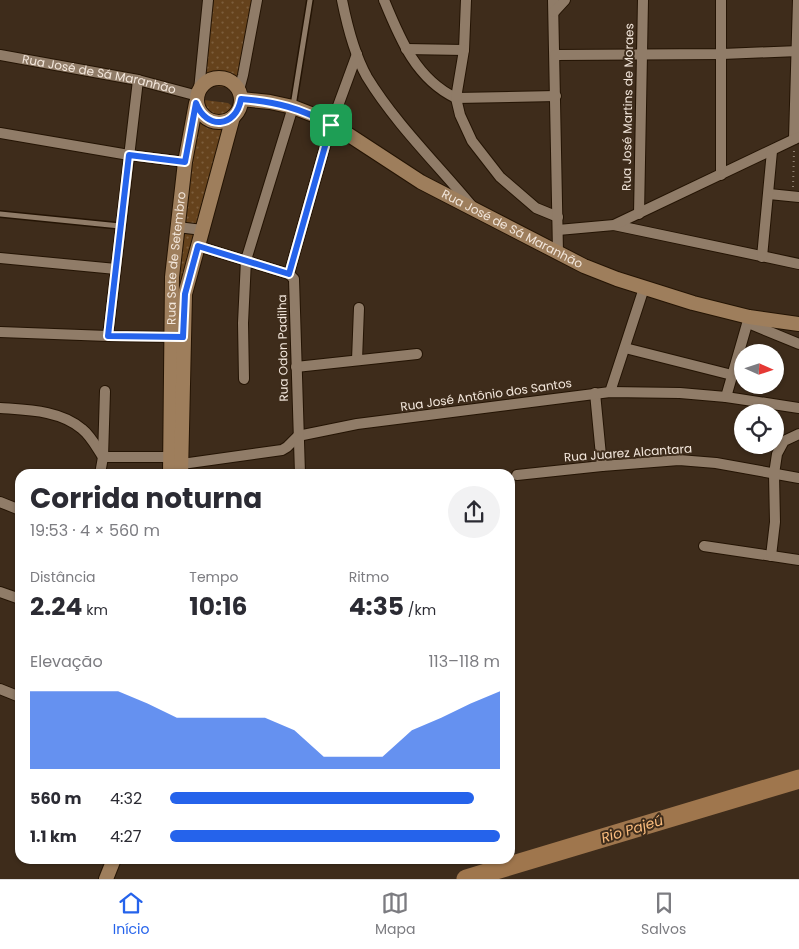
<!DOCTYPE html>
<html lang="pt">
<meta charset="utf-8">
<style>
body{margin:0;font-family:Poppins,sans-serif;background:#f2f2f3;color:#2b2b33;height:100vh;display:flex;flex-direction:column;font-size:19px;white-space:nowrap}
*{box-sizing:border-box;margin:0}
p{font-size:16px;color:#7c7c81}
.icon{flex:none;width:28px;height:28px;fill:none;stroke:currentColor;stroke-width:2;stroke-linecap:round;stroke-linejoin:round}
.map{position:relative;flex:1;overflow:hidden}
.side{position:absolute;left:15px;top:469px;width:500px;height:395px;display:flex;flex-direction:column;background:#fff;border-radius:15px;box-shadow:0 1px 4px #0004}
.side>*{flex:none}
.needle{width:32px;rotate:93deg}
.controls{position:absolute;left:734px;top:344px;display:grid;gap:10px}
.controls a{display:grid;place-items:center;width:50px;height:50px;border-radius:50%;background:#fff;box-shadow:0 1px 4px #0004;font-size:25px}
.pin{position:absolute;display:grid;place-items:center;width:42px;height:42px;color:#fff;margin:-21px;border-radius:10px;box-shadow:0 2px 8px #0006}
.round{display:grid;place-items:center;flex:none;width:52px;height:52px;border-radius:26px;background:#f2f2f3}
.overview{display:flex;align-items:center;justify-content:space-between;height:85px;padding:0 15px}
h1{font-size:28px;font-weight:700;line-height:38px}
.stats{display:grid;grid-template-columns:repeat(3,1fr);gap:8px;height:85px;padding:5px 15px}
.stats div{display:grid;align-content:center}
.stats b{font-size:25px;font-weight:700}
.stats small{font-size:14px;font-weight:400}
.stats p{font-size:14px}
.chart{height:140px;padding:10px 15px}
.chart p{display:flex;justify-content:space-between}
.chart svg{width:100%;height:90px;margin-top:5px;fill:#2563eb;opacity:.7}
ul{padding:0 15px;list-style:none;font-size:16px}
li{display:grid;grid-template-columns:80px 60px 1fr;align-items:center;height:38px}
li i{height:12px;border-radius:6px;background:#2563eb}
.tabs{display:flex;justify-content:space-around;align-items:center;height:70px;border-top:1px solid #e1e1e2;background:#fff;font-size:14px;color:#7c7c81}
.tabs a{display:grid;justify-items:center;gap:2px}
.tabs .active{color:#2563eb}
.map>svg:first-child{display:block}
</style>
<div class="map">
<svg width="799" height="879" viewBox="0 0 799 879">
<defs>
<pattern id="park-dots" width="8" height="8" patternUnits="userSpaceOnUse" patternTransform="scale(1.25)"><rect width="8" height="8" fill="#65421c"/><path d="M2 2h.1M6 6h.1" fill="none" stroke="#7c5d3c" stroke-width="1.8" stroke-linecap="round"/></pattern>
</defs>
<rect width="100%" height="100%" fill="#3e2c1b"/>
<!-- park -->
<g fill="url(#park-dots)">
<path d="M214,0H252L237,84L233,88L207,85L204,79Z"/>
<path d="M204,100L228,103L233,107L189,258L180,296L175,297L199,104Z"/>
</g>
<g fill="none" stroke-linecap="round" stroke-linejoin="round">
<!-- river -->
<path stroke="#9f764d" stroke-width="19" d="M466,879L799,779"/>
<!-- lane casing -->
<g stroke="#241404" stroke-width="8">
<g id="lane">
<path d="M293,106L310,0"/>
<path d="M0,214L120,226"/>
</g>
</g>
<!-- street casing -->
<g stroke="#241404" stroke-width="12">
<g id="street">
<path d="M342,0C347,25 354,54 367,77C395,123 436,163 471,205"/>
<path d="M384,0C400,39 416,79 456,98L556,96"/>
<path d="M466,0L464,50L456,98L460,115L472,141L500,177L536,208L558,217"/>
<path d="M553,0L558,252"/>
<path d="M554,12L565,0"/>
<path d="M406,49L464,50"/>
<path id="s1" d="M0,55L138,80L198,96"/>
<path d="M555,55L722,54L799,51"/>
<path d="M199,90L208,0"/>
<path d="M239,90L243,75L257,0"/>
<path d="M0,133L129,155L185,162"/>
<path d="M794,139L798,0"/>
<path d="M721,175V0"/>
<path d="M769,194L799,197"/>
<path d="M639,214L643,0"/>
<path d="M614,225L799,264"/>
<path d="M177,227L203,230"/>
<path d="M558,230L614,225L799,137"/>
<path d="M198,246L289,274"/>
<path d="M762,257L772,151"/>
<path d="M0,258L116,269"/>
<path d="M748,323L799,344"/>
<path d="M0,332L108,336L177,337"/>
<path d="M108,336L138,80"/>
<path d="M625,348L732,375"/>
<path d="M357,360L359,308"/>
<path d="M296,367L417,354"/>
<path d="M244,379L243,323L246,260L293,107"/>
<path d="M610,392L644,288"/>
<path d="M595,393L602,466"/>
<path d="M726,397L749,317"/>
<path d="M0,408C27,410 60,410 82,429C91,436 97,448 103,457H170"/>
<path d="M182,464L282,450L287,447L298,436L357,424L610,392L680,393L726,397L799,408"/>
<path d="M100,474L103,457L105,391"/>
<path d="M300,474L294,279L289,274L331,125L357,54"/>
<path d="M517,475L602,466L679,460L716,463L799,478"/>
<path d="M0,502L20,510"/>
<path d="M704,546L799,560"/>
<path d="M771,556L775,522L774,474L777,454L784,441L799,434"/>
<path d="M0,592L20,599"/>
<path d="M0,689L20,697"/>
</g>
</g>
<!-- secondary casing -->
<g stroke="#241404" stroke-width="16">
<g id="secondary">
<circle cx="219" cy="100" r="22"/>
<path id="s2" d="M241,99L270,102L293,107L316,116L349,135L421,182L584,266L617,279L693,303L749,317L799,324"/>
<path id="s3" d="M170,474L172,277L185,162L196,103"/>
<path d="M181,474L185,294L233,117"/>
<path d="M106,879L114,859"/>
</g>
</g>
<!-- path -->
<path stroke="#908172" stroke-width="2" stroke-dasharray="1 4" stroke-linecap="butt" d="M793,187L794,151"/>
<!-- lane -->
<use href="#lane" stroke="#907c68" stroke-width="5"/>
<!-- street -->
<use href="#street" stroke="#907c68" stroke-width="10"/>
<!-- secondary -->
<use href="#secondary" stroke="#9e7e5c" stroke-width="14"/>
</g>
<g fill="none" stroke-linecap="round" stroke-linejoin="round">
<!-- route casing -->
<g stroke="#fff" stroke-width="10">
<path id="route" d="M241,99C276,102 301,108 331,125L289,274L198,246L185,294L183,337L108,336L129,155L185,162L196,103C206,130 236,128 241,99Z"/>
</g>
<!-- route -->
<use href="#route" stroke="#2563eb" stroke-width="6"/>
</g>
<g text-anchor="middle" stroke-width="4" stroke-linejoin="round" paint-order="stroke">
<!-- street labels -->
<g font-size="12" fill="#f3e7dc" stroke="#3e2c1b">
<text dy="4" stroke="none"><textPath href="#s1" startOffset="101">Rua José de Sá Maranhão</textPath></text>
<text transform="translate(628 107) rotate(-89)" y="4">Rua José Martins de Moraes</text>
<text dy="4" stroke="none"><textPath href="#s2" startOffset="304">Rua José de Sá Maranhão</textPath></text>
<text dy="4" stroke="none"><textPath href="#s3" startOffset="216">Rua Sete de Setembro</textPath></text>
<text transform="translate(283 348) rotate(-91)" y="4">Rua Odon Padilha</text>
<text transform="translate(486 395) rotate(-8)" y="4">Rua José Antônio dos Santos</text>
<text transform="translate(628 453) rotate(-4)" y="4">Rua Juarez Alcantara</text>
</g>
<!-- water labels -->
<g font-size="14" font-style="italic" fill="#fbbd7e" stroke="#3e2c1b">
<text transform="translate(632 829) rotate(-17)" y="5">Rio Pajeú</text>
</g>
</g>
</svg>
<div class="controls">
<a><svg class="needle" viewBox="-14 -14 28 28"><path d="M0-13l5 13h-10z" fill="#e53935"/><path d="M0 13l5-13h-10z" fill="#7c7c81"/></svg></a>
<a><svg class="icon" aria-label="locate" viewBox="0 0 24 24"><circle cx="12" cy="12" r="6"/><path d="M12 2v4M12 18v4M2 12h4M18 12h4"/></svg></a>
</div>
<div class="pin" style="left:331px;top:125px;background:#1e9e55"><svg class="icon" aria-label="arrive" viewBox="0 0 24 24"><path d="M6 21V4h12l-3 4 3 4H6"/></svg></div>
<section class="side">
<div class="overview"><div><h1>Corrida noturna</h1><p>19:53 · 4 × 560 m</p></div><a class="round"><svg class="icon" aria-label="share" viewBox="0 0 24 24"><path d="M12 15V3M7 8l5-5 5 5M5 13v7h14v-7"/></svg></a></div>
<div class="stats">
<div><p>Distância</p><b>2.24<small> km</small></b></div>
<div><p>Tempo</p><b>10:16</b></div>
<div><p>Ritmo</p><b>4:35<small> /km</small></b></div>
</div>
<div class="chart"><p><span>Elevação</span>113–118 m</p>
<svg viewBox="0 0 160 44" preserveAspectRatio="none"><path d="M0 44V6L10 6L20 6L30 6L40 12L50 19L60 19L70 19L80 19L90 25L100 38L110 38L120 38L130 25L140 19L150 12L160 6V44z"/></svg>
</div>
<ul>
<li><b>560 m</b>4:32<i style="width:92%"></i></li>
<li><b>1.1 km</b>4:27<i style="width:100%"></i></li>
</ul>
</section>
</div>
<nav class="tabs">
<a class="active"><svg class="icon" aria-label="home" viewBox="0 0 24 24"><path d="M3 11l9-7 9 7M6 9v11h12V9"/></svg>Início</a>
<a><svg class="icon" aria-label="map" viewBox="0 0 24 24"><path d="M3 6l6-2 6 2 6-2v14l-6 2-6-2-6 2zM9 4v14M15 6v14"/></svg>Mapa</a>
<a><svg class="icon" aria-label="saved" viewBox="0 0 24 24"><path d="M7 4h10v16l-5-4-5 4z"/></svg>Salvos</a>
</nav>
